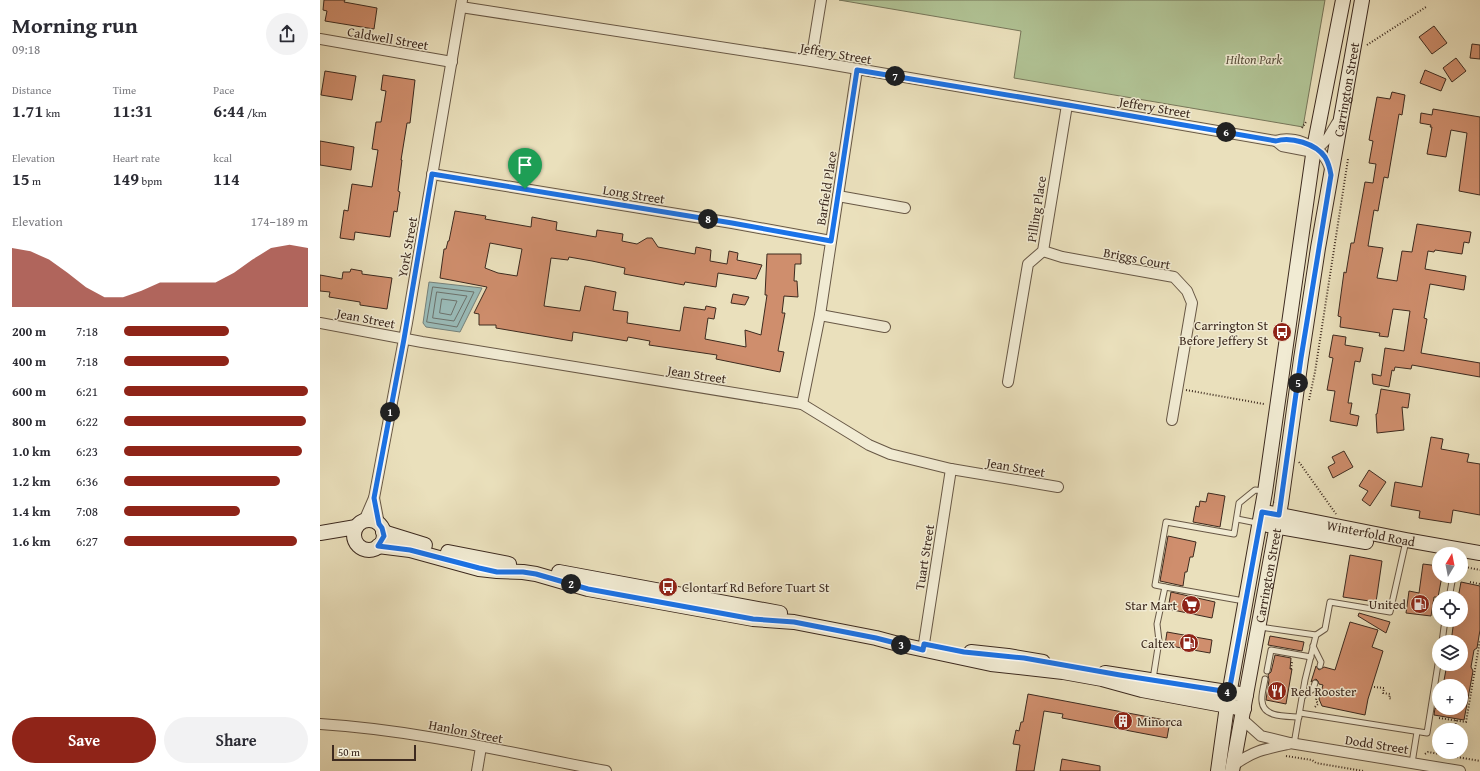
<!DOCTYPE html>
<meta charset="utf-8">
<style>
body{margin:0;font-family:"Gentium Book Plus",serif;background:#f2f2f3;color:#2b2b33;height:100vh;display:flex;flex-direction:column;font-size:15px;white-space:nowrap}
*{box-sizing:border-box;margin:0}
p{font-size:13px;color:#7c7c81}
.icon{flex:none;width:22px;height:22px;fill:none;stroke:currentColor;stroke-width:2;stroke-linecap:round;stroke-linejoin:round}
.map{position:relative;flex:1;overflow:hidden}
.sheet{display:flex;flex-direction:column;background:#fff;width:320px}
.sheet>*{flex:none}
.needle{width:26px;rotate:10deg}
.fabs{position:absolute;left:1112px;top:547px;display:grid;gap:8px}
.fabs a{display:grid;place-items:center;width:36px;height:36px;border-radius:50%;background:#fff;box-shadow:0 4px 16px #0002;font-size:20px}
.scale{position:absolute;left:12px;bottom:10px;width:84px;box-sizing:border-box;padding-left:4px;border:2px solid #3d2a1f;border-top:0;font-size:11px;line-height:14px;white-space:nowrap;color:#3d2a1f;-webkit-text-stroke:3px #f1ebd3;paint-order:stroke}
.pin{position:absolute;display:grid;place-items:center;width:34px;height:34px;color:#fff;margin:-41px -17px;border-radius:50% 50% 50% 0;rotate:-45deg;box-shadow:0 0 4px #0007}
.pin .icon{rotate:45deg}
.km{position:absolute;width:20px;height:20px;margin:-10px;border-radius:50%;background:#222;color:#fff;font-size:11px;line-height:20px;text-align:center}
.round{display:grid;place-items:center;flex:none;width:42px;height:42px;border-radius:21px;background:#f2f2f3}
.head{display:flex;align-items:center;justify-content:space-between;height:68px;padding:0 12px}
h1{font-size:22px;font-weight:700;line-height:30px}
.stats{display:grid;grid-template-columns:repeat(3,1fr);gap:6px;height:68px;padding:4px 12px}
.stats div{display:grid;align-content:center}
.stats b{font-size:17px;font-weight:700}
.stats small{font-size:11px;font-weight:400}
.stats p{font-size:11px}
.chart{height:112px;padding:8px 12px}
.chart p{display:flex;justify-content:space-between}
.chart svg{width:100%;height:72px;margin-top:4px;fill:#8f2418;opacity:.7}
.primary-button{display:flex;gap:8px;margin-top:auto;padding:8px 12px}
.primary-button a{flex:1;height:46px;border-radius:24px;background:#8f2418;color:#fff;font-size:16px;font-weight:700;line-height:46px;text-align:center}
.primary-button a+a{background:#f2f2f3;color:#2b2b33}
ul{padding:0 12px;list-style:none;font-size:13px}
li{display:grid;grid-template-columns:64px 48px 1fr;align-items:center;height:30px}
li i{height:10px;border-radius:5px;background:#8f2418}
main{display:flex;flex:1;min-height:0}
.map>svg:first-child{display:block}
</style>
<main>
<section class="sheet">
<div class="head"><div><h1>Morning run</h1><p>09:18</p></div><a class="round"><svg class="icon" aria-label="share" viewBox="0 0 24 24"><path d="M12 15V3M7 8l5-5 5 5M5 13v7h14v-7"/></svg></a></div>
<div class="stats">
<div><p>Distance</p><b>1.71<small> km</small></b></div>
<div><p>Time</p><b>11:31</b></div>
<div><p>Pace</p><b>6:44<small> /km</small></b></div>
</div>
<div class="stats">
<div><p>Elevation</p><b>15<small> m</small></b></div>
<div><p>Heart rate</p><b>149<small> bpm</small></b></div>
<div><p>kcal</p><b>114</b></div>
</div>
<div class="chart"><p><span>Elevation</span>174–189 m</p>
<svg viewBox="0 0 160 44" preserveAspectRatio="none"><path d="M0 44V8L10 10L20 15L30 23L40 32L50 38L60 38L70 34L80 29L90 29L100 29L110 29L120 23L130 15L140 8L150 6L160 8V44z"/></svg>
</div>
<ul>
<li><b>200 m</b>7:18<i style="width:57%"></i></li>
<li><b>400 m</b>7:18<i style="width:57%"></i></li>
<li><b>600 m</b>6:21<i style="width:100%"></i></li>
<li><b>800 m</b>6:22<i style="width:99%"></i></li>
<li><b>1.0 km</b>6:23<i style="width:97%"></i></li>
<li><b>1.2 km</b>6:36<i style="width:85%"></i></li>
<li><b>1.4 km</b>7:08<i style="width:63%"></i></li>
<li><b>1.6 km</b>6:27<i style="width:94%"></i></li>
</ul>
<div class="primary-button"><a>Save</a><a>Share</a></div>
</section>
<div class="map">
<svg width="1160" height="771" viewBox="0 0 1160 771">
<rect width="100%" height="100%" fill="#eae0bc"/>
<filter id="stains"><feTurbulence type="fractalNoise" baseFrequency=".005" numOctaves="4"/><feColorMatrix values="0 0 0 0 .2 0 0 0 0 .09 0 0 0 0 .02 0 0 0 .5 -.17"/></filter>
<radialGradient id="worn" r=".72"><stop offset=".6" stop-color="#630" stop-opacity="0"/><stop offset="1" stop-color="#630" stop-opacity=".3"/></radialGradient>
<!-- green -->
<path fill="#b1c395" stroke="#77765a" d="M519,0H1005L983,127L694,78L701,31Z"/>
<!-- water -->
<path fill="#9abbb8" stroke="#75817b" d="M109,282L162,288L140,332L106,327L103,323Z"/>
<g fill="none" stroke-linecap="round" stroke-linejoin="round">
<!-- shore -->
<g stroke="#6c726c" stroke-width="1">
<path d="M113,287L154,292L137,327L107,322Z"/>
<path d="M117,292L147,296L134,321L113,318Z"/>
<path d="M122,299L137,301L131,315L120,313Z"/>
</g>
</g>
<!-- building -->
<g fill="#cf8e6d" stroke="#3d2a1f" fill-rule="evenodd">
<path d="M4,0H25L24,2L57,8L54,29L5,21L7,11L3,10Z"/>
<path d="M1114,26L1127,43L1112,54L1099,37Z"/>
<path d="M1152,44L1160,45V59L1150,58Z"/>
<path d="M1136,58L1146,71L1132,82L1123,68Z"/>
<path d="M1105,70L1126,79L1121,91L1100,83Z"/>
<path d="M5,71L36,76L32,100L1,95Z"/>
<path d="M63,75L95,80L90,123H87L81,160H82L78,191L80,192L77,212L74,211L70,237L35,232L34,240L20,238L24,210L28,211L32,184L52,187L58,150L52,149L56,122H61L66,91L61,90Z"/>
<path d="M1072,92L1085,95L1082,115L1079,114L1068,178L1064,177L1058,211L1054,210L1048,246L1063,248L1057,278L1077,281L1082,251L1092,252L1097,224L1151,232L1149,243L1144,242L1142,254L1115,250L1114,252L1108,251L1105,269L1146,276L1144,290L1110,284L1104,318L1107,319L1101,353L1160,363V377L1092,365L1091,369L1075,367L1074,371L1072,370L1069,387L1053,384L1052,374L1061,376L1065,348L1084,351L1090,311L1073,309L1068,337L1059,336L1060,333L1020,327L1021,317L1018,316L1024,272L1026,273L1031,243H1034L1045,182L1053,183L1056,164L1049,163L1053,141L1049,140L1057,97L1070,99Z"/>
<path d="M1113,109L1160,117V195L1139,191L1147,133L1131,130L1126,157L1107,154L1112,127H1110L1111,125L1100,123L1101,113L1112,115Z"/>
<path d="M0,141L34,147L31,170L0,165Z"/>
<path d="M135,211L166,216L165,219L211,227L212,217L237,222L236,230L276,237L277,230L303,234L302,241L317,244L327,238H332L338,247L375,254L376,247L391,250L390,261L407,264L409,251L418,253L417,260L442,265L436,279L398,273L396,287L365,282L364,285L304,274L305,268L272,261L249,257L248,260L231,258L224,306L260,311L265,286L296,292L293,310L308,312L307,323L360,331L364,307L385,310L386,306L396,308L394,319L388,318L385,339L426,347L425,330L441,335L447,295H445L447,254H481V264H475L474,281H477L478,297L464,296L462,313H465L458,351L464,352L460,372L396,359L397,355L329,345L330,341L308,337L307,341L253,332L252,341L176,328V325H159V314L154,313L167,287L120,278L124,249H126L128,241H129ZM170,243L202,249L197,276L178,273L165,268Z"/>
<path d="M31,269L42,271V274L72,278L67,309L40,305V302L9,297L10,292L0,291V275L22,279L23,272H30Z"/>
<path d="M413,294L429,297L425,305L411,303Z"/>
<path d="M1013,335L1026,337L1025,345L1043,348L1040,362L1035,361L1028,403H1032L1030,414L1039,416L1037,426L1010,421L1015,391L1007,390L1013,358L1009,357Z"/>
<path d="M1061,389L1090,394L1088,408L1082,407L1084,430L1057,433L1056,414H1057Z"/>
<path d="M1111,437L1123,439L1121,449L1149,454L1147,462L1160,464V515L1133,510L1131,523L1099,518L1100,511L1071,506L1075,482L1102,487Z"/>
<path d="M1024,451L1033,467L1013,478L1008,467L1015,463L1012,457Z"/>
<path d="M1049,470L1066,482L1050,506L1042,500L1048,491L1039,486Z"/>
<path d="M888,493L905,496L900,527L873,522L876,506L879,507L880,501L886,502Z"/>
<path d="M848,536L876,542L873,557H870L867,572H865L863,586L840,581Z"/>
<path d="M1030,555L1062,561L1056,602L1023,597Z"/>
<path d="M1103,564L1119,566V576H1122L1118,597H1114L1111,616L1086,613L1089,591L1099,593Z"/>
<path d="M1141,582L1160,586V630L1157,648L1154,650L1151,667L1153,671L1144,720L1114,715L1115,708H1141V686H1123L1127,664H1141V642H1131L1134,620H1141V598H1138Z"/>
<path d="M851,592L895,602L892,618L848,609Z"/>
<path d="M1039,613L1070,622L1066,633L1038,616Z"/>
<path d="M1030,622L1058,630L1052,647L1063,651L1048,699L1045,715L1002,706L999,699L1003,685L999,684L998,681L996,679L991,682L996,666L999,670L1004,667L1015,670Z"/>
<path d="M847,632L892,640L890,653L845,645Z"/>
<path d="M950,636L984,642L982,651L948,645Z"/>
<path d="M955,655L971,658L970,669H972L966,704L946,700L949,680L948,675L951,672Z"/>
<path d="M708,694L850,721L847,738L742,718L743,714L724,711L714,771H696L700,745L693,744L696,730L699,731L701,722H703Z"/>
<path d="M742,759L780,766V771H740Z"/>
</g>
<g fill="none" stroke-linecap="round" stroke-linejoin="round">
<!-- lane casing -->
<g stroke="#685846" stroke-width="7">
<g id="lane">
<path d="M917,519L937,523"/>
<path d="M845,587L835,585L846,522L914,534L919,503L935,490L945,491"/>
<path d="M1129,598L1133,576"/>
<path d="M940,627L996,635L985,680L974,744"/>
<path d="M996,635L1005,629L1010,602L1070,612L1086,541"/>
<path d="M1122,642L1125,620"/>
<path d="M993,646L1001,662L1000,666"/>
<path d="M947,671L951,650L991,657"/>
<path d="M833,679L839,641L837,624L845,587L924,601"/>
<path d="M945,679C944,686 941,695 942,701C943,718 967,716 979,717"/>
<path d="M983,696L993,689L995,683"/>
<path d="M980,713L1107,733L1119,658"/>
<path d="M1092,763L1097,732"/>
</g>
</g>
<!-- street casing -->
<g stroke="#685846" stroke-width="12">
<g id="street">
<path d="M141,7L491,61L956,141C971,136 997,144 1005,158C1008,162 1010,168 1011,173"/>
<path d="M0,39L132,62"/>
<path d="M491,61L501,0"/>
<path d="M956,141L962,146L988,151L1001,145L1008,138L1017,123"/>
<path d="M112,174L412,223L511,241"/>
<path d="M518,196L585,208"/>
<path d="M723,251L742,257L854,277L867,291L872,303L852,420"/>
<path d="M500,315L565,327"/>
<path d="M0,323L102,342L482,404L549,445L570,454L631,469L738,487"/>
<path d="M688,382L708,264L723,251L747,105"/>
<path d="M482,404L500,315L537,70"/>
<path d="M54,498L59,524"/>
<path d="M44,521L54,498L87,323L142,0"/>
<path d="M603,650L631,469"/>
<path d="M922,719L941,736L970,743L1140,771"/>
<path d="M0,724C96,730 191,753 286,771"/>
<path d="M914,765C933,751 944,749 968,744"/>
<path d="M157,771L161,747"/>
</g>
</g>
<!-- secondary casing -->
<g stroke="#3d2a1f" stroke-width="16">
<g id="secondary">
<path id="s1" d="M950,513L1086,540L1160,553"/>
<circle cx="49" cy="535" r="15"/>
<path d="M948,525L1046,542"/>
<path d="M63,532L105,545"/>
<path d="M0,533L36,527"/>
<path d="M58,546L90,550L159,569L177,571L203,572L216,574L268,589L433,619L474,622L556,638L582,645L671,664L743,672L782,679L822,690L924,709"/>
<path d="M128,552L189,564"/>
<path d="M239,572L460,613"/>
<path d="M651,652L688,656L723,662"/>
<path d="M785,673L926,695"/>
<path d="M898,771L907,706L945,492L994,148L1023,0"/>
<path id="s2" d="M912,771L961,503L981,359L998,248L1042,0"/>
</g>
</g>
<!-- path -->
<g stroke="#3d2a1f" stroke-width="2" stroke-dasharray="1 2" stroke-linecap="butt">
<path d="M1047,45L1106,7"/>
<path d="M982,128L986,122"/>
<path d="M866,390L944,404"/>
<path d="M989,400L995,372L1028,159"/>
<path d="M979,462L1016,514"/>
<path d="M1145,567L1160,570"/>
<path d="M1150,582L1160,584"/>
<path d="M971,669L972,662"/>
<path d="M1054,687L1064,688L1063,693L1070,694L1069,698L1072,699"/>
<path d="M995,707L998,704L996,700L997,695"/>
<path d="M1119,718L1146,722L1160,640"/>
<path d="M1135,730L1136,720"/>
<path d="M1105,754L1108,752L1160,761"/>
<path d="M966,756L992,760L996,763L1043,771"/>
</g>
<!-- lane -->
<use href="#lane" stroke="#f1ebd3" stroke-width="5"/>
<!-- street -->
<use href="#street" stroke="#f1ebd3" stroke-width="10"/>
<!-- secondary -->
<use href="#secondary" stroke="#f1ebd3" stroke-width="14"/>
</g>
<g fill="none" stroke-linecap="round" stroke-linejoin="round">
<!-- route casing -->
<g stroke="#fff" stroke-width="8">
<path id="route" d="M537,70L748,105L956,141C971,136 996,144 1005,157C1008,162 1010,169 1011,175L981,358L959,515L942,512L909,692L800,675L704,658L644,652L604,644L603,650L556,638L474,622L433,619L268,589L216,574L203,572H177L159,568L90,550L58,546L64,536L62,528L59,524L54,498L84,339L112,174L412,223L511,241Z"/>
</g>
<!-- route -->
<use href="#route" stroke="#1a73e8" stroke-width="5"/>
</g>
<!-- icons -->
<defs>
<g id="bus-disc" transform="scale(1)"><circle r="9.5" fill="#8f2418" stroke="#f1ebd3"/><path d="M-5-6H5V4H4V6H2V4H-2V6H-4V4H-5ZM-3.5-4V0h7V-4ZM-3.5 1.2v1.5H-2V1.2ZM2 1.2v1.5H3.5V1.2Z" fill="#fff"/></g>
<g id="fuel-disc" transform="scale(1)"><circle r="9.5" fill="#8f2418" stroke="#f1ebd3"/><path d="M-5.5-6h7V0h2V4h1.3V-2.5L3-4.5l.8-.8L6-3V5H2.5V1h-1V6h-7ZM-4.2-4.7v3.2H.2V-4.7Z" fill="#fff"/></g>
<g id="supermarket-disc" transform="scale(1)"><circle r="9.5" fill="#8f2418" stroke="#f1ebd3"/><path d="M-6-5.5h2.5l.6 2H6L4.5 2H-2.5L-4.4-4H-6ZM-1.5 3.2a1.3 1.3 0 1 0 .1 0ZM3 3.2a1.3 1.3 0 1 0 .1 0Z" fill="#fff"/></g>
<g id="restaurant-disc" transform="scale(1)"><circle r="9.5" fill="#8f2418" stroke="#f1ebd3"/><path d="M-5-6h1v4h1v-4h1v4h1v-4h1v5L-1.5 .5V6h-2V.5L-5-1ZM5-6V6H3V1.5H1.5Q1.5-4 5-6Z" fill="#fff"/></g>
<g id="building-disc" transform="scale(1)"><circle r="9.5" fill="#8f2418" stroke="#f1ebd3"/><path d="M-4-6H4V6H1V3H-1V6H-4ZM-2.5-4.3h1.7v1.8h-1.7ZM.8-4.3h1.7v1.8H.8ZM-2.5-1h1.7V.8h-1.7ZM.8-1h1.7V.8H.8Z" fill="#fff"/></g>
</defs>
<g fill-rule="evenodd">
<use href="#bus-disc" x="962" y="332"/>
<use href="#bus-disc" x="348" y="587"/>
<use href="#fuel-disc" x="1100" y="604"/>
<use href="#supermarket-disc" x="871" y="605"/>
<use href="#fuel-disc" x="869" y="643"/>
<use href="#restaurant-disc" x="957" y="691"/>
<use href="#building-disc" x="803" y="721"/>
</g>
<g text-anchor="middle" stroke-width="3" stroke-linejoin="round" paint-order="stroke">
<!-- street labels -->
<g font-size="13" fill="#3d2a1f" stroke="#f1ebd3">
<text transform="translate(68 38) rotate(10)" y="5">Caldwell Street</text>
<text transform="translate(516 53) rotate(10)" y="5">Jeffery Street</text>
<text dy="5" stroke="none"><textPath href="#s2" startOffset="691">Carrington Street</textPath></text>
<text transform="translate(835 107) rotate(10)" y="5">Jeffery Street</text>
<text transform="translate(506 188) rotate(-81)" y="5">Barfield Place</text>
<text transform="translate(314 194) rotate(9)" y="5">Long Street</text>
<text transform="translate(716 209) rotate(-81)" y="5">Pilling Place</text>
<text transform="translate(87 247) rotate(-80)" y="5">York Street</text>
<text transform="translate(817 258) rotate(11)" y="5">Briggs Court</text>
<text transform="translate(46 318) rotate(11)" y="5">Jean Street</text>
<text transform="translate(377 374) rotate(9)" y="5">Jean Street</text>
<text transform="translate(696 467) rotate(10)" y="5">Jean Street</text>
<text dy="5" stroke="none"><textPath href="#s1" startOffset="103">Winterfold Road</textPath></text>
<text transform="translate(604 557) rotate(-81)" y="5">Tuart Street</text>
<text dy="5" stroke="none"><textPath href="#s2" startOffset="199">Carrington Street</textPath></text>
<text transform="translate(146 731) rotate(11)" y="5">Hanlon Street</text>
<text transform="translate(1057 744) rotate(9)" y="5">Dodd Street</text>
</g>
<!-- park labels -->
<g font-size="13" font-style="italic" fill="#5a503c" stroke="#f1ebd3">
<text x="934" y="64">Hilton Park</text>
</g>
<!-- poi labels -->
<g font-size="13" fill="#3d2a1f" stroke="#f1ebd3" text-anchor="end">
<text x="948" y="330">Carrington St<tspan x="948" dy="15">Before Jeffery St</tspan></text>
<text x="362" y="592" text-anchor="start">Clontarf Rd Before Tuart St</text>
<text x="1086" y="609">United</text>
<text x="857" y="610">Star Mart</text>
<text x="855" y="648">Caltex</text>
<text x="971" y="696" text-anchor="start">Red Rooster</text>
<text x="817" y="726" text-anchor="start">Minorca</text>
</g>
</g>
<rect width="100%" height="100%" filter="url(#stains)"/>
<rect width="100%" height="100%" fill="url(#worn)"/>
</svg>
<div class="fabs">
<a><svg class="needle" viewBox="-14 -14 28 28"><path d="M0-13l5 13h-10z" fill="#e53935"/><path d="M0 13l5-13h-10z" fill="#7c7c81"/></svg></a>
<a><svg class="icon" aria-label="locate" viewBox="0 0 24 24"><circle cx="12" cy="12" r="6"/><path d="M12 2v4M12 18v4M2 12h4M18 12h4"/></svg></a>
<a><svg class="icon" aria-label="layers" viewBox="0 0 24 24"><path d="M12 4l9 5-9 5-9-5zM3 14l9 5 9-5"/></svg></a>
<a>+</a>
<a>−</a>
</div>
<div class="scale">50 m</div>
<div class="pin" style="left:205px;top:189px;background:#1e9e55"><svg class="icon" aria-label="arrive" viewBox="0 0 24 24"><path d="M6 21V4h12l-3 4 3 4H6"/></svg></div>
<b class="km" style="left:70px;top:412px">1</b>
<b class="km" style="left:251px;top:584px">2</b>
<b class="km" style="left:581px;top:645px">3</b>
<b class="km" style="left:907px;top:692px">4</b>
<b class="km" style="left:978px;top:383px">5</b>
<b class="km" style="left:906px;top:132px">6</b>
<b class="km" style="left:575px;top:76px">7</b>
<b class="km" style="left:388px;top:219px">8</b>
</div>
</main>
